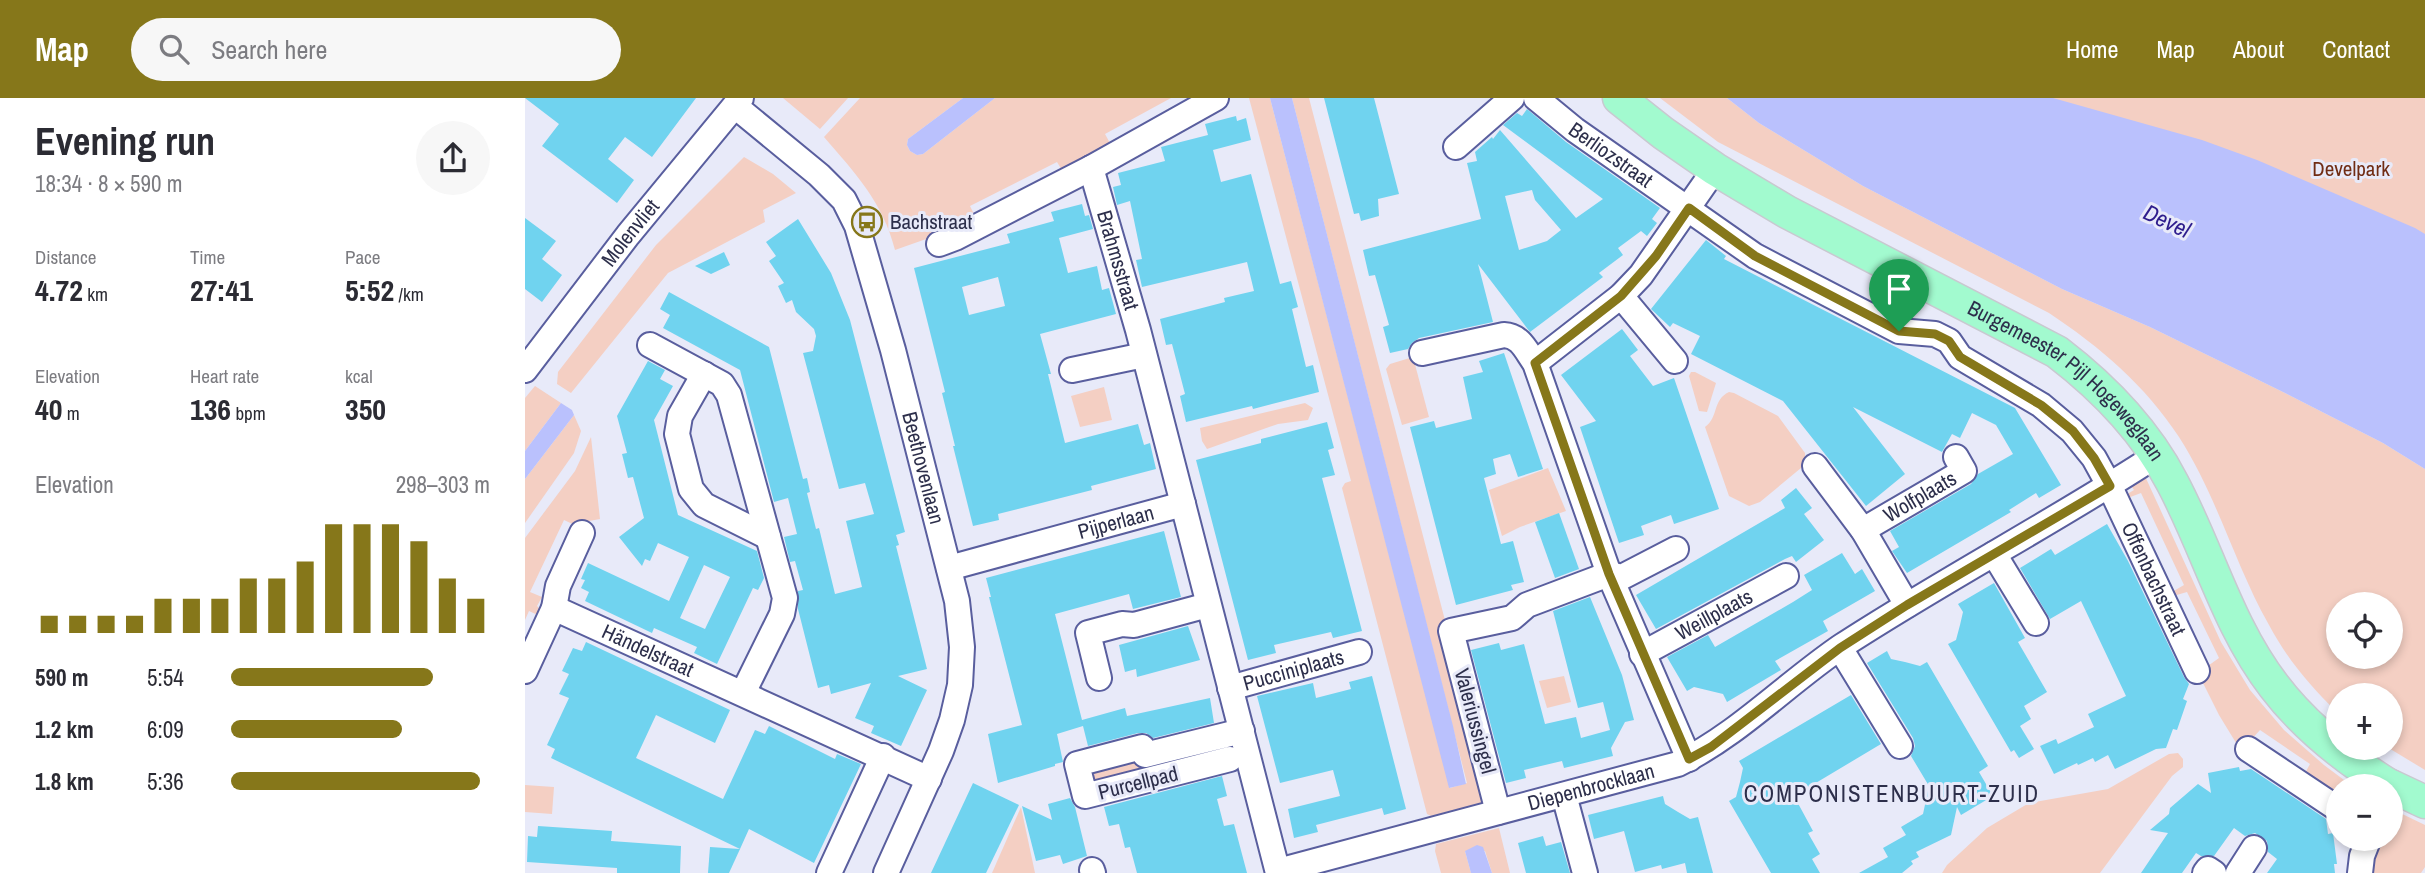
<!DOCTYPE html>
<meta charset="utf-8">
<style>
body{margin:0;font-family:"Archivo Narrow",sans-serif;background:#f7f7f7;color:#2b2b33;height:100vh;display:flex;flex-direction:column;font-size:26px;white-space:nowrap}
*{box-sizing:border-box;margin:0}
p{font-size:23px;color:#7c7c81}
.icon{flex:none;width:38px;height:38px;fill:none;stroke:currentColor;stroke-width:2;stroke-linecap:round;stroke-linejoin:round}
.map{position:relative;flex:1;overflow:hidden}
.drawer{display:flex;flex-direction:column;background:#fff;width:525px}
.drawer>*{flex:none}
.buttons{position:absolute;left:1801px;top:494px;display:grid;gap:14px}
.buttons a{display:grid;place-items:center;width:77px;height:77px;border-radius:50%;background:#fff;box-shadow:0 4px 10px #0003;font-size:35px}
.pin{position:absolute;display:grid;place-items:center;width:60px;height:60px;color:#fff;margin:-72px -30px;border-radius:50% 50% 50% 0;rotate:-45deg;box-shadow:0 0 7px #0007}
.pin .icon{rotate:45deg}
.round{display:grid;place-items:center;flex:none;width:74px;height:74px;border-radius:37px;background:#f7f7f7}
.overview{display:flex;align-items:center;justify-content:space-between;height:119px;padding:0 35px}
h1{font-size:38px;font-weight:700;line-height:52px}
.stats{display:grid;grid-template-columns:repeat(3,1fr);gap:10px;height:119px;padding:7px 35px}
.stats div{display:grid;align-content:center}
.stats b{font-size:30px;font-weight:700}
.stats small{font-size:19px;font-weight:400}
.stats p{font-size:19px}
.chart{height:196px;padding:14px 35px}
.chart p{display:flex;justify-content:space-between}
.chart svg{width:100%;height:126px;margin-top:7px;stroke:#86771a;stroke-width:6}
ul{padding:0 35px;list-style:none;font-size:23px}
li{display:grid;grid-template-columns:112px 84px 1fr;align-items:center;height:52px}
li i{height:18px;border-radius:9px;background:#86771a}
header{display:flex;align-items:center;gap:42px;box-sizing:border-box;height:98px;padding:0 35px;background:#86771a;color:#fff}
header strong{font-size:33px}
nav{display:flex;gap:38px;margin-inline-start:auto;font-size:24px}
.search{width:490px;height:63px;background:#f7f7f7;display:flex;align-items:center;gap:18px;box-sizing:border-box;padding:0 24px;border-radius:38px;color:#7c7c81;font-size:26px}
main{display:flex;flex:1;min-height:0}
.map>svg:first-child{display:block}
</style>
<header>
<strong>Map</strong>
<div class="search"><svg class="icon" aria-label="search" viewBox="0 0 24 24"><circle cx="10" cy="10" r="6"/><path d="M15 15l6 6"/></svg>Search here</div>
<nav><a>Home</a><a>Map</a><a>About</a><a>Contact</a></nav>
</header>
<main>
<section class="drawer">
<div class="overview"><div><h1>Evening run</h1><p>18:34 · 8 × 590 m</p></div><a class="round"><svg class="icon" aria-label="share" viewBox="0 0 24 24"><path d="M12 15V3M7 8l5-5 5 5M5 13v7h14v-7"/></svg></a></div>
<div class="stats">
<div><p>Distance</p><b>4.72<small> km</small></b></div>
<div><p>Time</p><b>27:41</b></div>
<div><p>Pace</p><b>5:52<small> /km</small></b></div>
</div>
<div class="stats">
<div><p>Elevation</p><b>40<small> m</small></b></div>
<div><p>Heart rate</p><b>136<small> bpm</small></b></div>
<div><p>kcal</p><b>350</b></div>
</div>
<div class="chart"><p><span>Elevation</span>298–303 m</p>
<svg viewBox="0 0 160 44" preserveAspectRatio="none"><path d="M5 44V38M15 44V38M25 44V38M35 44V38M45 44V32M55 44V32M65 44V32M75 44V25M85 44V25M95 44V19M105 44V6M115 44V6M125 44V6M135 44V12M145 44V25M155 44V32"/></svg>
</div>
<ul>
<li><b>590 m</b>5:54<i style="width:78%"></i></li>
<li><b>1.2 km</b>6:09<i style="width:66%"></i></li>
<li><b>1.8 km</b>5:36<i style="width:96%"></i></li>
</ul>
</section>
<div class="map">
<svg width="1900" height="775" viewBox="0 0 1900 775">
<rect width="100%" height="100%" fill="#e8eaf9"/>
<!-- green -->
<g fill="#f4cfc3" fill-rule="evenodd">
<path d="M258,0H323L295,31Z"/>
<path d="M335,0H438L383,41L382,47L385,53L392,57L398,56L470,0H646L580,36L586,47L538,74L532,64L445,108L451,120L421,134L370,152C358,104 330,75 299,39Z"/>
<path d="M724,0H745L925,690L942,685L767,0H784L966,699L963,703L906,718L902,716L817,390L820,385L826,383Z"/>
<path d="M1135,0H1202L1234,25L1338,88L1537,191L1625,229L1756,293L1858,345L1900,371V672L1862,649H1866V597H1813V615C1786,589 1762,561 1744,527C1710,467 1692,398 1654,339C1620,287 1575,249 1524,215L1193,44ZM1813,506H1866V558H1813Z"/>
<path d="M1499,0H1900V183Z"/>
<path d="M219,59L248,76L271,95L238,112L240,124L143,175L46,295L32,286L33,274L131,147Z"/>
<path d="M888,259L904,319L877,327L861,271L865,266Z"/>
<path d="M1166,274H1170L1191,285L1182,314L1174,313L1164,278Z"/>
<path d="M10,288L36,305L0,353V300Z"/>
<path d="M579,289L587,322L555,329L546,298Z"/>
<path d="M1204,294L1209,295L1253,318L1280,355V363L1276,370L1235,404L1224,408L1204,398L1180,329C1194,319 1187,302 1204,294Z"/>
<path d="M780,305L788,310L783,322L753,326L682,351L677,343L675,330Z"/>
<path d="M49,317L56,333L49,355L0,425V381Z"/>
<path d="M66,339L75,421L64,423L60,432L39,422L5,494L17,499L12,508L18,514L17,519L4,513L0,522V440L50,373Z"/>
<path d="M1023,370L1041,413L995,429L977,438L964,392Z"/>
<path d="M1619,376L1696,544L1725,592L1759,632L1799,667L1827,688H1813V702L1779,677L1785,666L1735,632L1716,653L1694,617L1673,575L1694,560L1662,494L1648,498L1647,494L1659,487L1616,395L1600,401L1599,398L1609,392L1603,383Z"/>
<path d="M1039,578L1046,604L1022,610L1014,583Z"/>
<path d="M1653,655L1658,661V669L1647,678L1575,775H1417L1422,767L1462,730L1504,705L1583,691L1644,656Z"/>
<path d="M616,657L622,678L566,695L557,668Z"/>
<path d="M0,687L29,689L27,716L0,714Z"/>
<path d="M496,709L510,775H467Z"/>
<path d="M1869,712L1900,727V769L1896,775H1843L1852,740H1866V719Z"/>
<path d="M974,730L985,775H967L960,753H940L946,775H916L910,753L911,746Z"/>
</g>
<!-- water -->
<g fill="#bac1fd">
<path d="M438,0H470L398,56L392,57L385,53L382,47L383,41Z"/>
<path d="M745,0H767L928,628L941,686L924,690Z"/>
<path d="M1202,0H1528L1677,42L1732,62L1890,130L1900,136V371L1858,345L1756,293L1625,229L1537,191L1338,88L1234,25Z"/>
<path d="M36,305L47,312L49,317L0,381V353Z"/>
<path d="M952,747L958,749L967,775H946L940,753Z"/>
</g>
<!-- building -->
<g fill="#70d3ef" fill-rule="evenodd">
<path d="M0,0H171L127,59L100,39L83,61L109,82L92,105L17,48L34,26Z"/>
<path d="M799,0H849L874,96L853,101L854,118L836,123L834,115L829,116Z"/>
<path d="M1002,11L1041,44L1135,110L1127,121L1132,125L1122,138L1116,133L1093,150L1098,157L1074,175L1078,179L1005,234L953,166L968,224L894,240L887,245L883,251L865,255L858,229L864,227L850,177L844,178L838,152L956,121L942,65L952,63L950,54L967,39L968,41L975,32L1051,120L1078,101L978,27L992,15L997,18ZM1007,92L1010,102L1036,132L1022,143L994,152L980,98Z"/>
<path d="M711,18L712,23L721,20L726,42L688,52L696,84L726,76L755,186L766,183L773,209L767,211L781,269L788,267L794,294L728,311L727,308L661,324L655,298L660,296L647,246L641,247L635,221L700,204L699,200L729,193L722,164L617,189L611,162L617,161L605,103L592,107L588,89L596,87L593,75L640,63L636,49L683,37L680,26Z"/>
<path d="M557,106L560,118L564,117L568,131L534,140L543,175L572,168L577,192L584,190L591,216L515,236L526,276H523L540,345L613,326L619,347L625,345L631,371L566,388L567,392L473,416L474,422L448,428L428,348H430L417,295L420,294L389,170L485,145L482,136L529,123L526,114ZM473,179L480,208L444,217L437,189Z"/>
<path d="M0,120L31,143L17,161L37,177L17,204L0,191Z"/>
<path d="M273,121L306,175L325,222L380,434L371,437L374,447L371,448L402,571L373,578L402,592L376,648L346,635L349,628L330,620L346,585L306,596L304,587L293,590L273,511V493L278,492L270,463L265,464L259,439L272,436L263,400L249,404L215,272L138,230L145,217L135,211L144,194L244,249L278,381L282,380L285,394L282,395L291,431L294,430L310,496L337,489L321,423L349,416L340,385L314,391L278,255L288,253L291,238L289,231L271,214L267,202L261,205L253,188L259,185L244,163L251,158L241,144Z"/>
<path d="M1181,142L1201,158L1199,161L1490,310L1536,387L1514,400L1511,395L1484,412L1486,414L1382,475L1367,453L1374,449L1365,433L1446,386L1453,376L1488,356L1471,327L1447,315L1435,340L1427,336L1417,354L1328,309L1380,376L1341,408L1258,303L1166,256L1175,238L1148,225L1145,229L1126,211Z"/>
<path d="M199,154L205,167L186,176L170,168Z"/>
<path d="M1097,231L1113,252L1105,258L1128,288L1149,280L1194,411L1149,426L1146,417L1116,428L1119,437L1094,445L1055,329L1071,323L1036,277Z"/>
<path d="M979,255L1018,371L993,379L985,356L968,361L971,376L959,380L976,446L988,443L999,484L986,487L988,492L931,507L885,329L909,323L911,330L947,321L938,279L958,274L954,263Z"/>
<path d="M123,263L140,272L135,281L148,288L129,322L153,417L232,453L239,480L233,492L228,490L192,566L169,555L172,549L129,530L127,535L60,503L64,494L56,490L60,482L56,481L63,465L144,503L164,459L133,445L125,463L120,461L117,468L94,439L119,420L108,379L103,380L97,356L102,355L92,318ZM179,467L205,479L180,531L155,520Z"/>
<path d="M802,324L809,350L803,352L810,377L797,380L837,533L808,540L806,534L749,547L751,555L723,562L671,362L736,345V341Z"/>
<path d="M1271,390L1287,410L1279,416L1299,442L1271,464L1267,458L1260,461L1131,531L1111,497L1260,410L1256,402Z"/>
<path d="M1034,415L1054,471L1030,480L1010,424Z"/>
<path d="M1582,426L1603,463L1659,579L1664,586L1658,601L1662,603L1652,632L1648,631L1641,650L1631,651L1590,671L1583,657L1570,664L1568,660L1553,667L1552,665L1529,676L1515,648L1531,641L1533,646L1569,629L1563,616L1601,598L1556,503L1525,521L1495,470L1526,451L1530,457Z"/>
<path d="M639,433L656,499L608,511L604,496L530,516L557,622L600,610L602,618L685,600L689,625L628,640L621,635H613L563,648L558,628L532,636L538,664L530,666V668L473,685L463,636L497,627L464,499H466L461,480Z"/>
<path d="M1317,455L1330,476L1337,471L1350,493L1298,523L1303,533L1250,563L1256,572L1202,604L1198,596L1169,589L1162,593L1142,559L1183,537L1190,549L1268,504L1287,492L1279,477Z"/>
<path d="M1469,485L1500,540L1493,544L1522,594L1499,608L1506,621L1495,628L1509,651L1494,660L1489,652L1486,654L1423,546L1431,542L1435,527L1438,514L1433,506Z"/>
<path d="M1065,499L1097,577L1109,622L1100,624L1086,650L1088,658L1039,670L1037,663L999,672L1001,680L981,685L946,552L974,545L976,552L999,546L1020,626L1051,619L1056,640L1085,632L1078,604L1053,610L1028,513Z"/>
<path d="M663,528L675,562L612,579L611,571L600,574L594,547Z"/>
<path d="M61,544L205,612L190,645L131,617L111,660L198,701L230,632L240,636L244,628L310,661L312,656L336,666L289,765L224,731L215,751L26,660L30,651L22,647L44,600L34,596L44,576L37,573L48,550L57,553Z"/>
<path d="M1362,553L1366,561L1380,564L1395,568L1402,564L1463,668L1454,674L1468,698L1436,717L1432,709L1426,737L1391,754L1394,759L1386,763L1388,766L1377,775H1334L1363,759L1358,750L1381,737L1376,729L1398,716L1404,688L1386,658L1390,648L1388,640L1342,565Z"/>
<path d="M847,578L881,711L859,717L857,710L822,719L791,727L793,734L769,740L763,711L815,698L808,672L755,685L732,598L788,585L791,600L826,591L824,584Z"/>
<path d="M1326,597L1356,646L1269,698L1288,733L1283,735L1295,756L1287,761L1295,775H1246L1204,703L1211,699L1215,684L1218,670L1214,663Z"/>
<path d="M1714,669L1715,673L1726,671L1801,721L1803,736L1808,735L1812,766H1809L1810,775H1742L1752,761L1743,754L1742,743L1730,735L1720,738L1709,730L1689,758H1676L1671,755L1657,775H1616L1643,735L1625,732L1644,716L1645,710L1673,686L1686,695L1683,675Z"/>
<path d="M697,678L702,698L692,701L699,728L709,726L722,775H612L605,749L600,750L594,726L584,728L579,709Z"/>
<path d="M448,685L494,707L461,775H406Z"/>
<path d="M1138,698L1140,706L1153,714L1165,721L1173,719L1188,775H1162L1160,765L1137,771L1136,767L1110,774L1099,733L1069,741L1063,717Z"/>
<path d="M545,700L550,709L562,758L538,766L535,757L511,763L497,708L527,722L523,706Z"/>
<path d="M13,728L87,733L86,743L156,748L155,775H92V770L2,764L3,738L12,739Z"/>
<path d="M1018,738L1021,748L1036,744L1045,775H1001L993,745Z"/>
<path d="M185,749L215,751L204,775H183Z"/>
</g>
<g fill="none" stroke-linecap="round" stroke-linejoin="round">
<!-- minor casing -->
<g stroke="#595e9e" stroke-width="28">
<g id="minor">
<path id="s1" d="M1011,0L1050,32L1230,158L1374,233L1410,236L1424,243L1435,259L1516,307L1547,333L1569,360L1585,389L1672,573"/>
<path id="s2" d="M210,8L294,77L319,102L332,128L368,252L432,503L437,549L435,587L427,622L416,653L361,775"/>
<path d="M931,49L987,0"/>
<path id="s3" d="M566,70L613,232L658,406"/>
<path d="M414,146L430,140L566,70L691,0"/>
<path d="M1096,198L1150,263"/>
<path d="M125,247L197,286L204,297L260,500L257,516L218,595"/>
<path d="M897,255L979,237C996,238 1001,253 1010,265L1084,476L1164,661"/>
<path d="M1010,265L1096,198L1116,177L1190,71"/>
<path id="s4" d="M0,272L103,137L216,0"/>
<path d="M547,272L619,257"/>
<path d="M179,276L155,318L152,336L166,391L179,407L243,439"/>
<path d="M1290,368L1338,432L1382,507"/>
<path id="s5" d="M1338,432L1439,373L1431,359"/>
<path d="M1469,456L1511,525"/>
<path id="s6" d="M424,470L658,406L753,775"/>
<path id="s7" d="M29,510L404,681"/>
<path d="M1315,550L1375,648"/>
<path id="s8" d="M1117,556L1261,478"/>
<path d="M0,573L29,510L33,488L57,435"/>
<path d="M574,580L563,535L597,526L609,527L683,507"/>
<path id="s9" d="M705,590L834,554"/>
<path d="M1723,651L1813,711"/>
<path d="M705,661L560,698L552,666L617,649L620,657L717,633"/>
<path d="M1039,697L1060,775"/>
<path d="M973,714L926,533L987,520L1002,507L1084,476L1097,479L1151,451"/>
<path d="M567,772L568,775"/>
<path id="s10" d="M753,773L1153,666C1214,636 1261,586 1317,548C1420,481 1529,424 1632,357"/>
<path d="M304,775L358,658"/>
<path d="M1680,775L1683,771L1689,775"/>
<path d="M1713,775L1729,750"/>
<path d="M1835,775L1837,758L1844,740"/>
</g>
</g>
<!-- major casing -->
<g stroke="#c8c9d0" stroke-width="35">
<g id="major">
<path id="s11" d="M1094,0L1138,35L1190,71L1262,114L1532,254C1579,290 1620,332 1647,384C1683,451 1702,527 1749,588C1780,629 1821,661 1865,688"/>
<path d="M1866,688L1900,704"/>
</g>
</g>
<!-- minor -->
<use href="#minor" stroke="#fff" stroke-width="24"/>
<!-- major -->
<use href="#major" stroke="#a2facf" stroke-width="32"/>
</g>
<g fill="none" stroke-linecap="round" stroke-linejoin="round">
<!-- route casing -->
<g stroke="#fff" stroke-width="14">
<path id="route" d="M1164,110L1230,158L1374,233L1410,236L1424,243L1435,259L1516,307L1548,333L1569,360L1585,388L1382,507L1315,550L1186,649L1164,661L1084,476L1010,265L1096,198L1131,158Z"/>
</g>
<!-- route -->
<use href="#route" stroke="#86771a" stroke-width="9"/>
</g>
<!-- icons -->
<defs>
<g id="bus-ring" transform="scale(1.575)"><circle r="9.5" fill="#e8eaf9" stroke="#86771a" stroke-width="1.5"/><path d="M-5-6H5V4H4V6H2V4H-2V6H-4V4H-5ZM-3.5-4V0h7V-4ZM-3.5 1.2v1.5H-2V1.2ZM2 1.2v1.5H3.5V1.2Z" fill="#86771a"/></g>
</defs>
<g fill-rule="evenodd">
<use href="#bus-ring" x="342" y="124"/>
</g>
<g text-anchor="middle" stroke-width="6" stroke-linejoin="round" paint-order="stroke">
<!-- street labels -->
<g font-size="21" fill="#2d2f4b" stroke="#e8eaf9">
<text dy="7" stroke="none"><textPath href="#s1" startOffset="94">Berliozstraat</textPath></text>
<text dy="7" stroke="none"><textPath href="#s4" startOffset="173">Molenvliet</textPath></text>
<text dy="7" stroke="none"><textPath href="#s3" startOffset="96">Brahmsstraat</textPath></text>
<text dy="7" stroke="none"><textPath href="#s11" startOffset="532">Burgemeester Pijl Hogeweglaan</textPath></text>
<text dy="7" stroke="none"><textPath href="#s2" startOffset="424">Beethovenlaan</textPath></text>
<text dy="7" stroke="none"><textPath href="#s5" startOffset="66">Wolfplaats</textPath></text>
<text dy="7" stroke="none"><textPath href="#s6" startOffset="173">Pijperlaan</textPath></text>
<text dy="7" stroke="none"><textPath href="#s1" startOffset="808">Offenbachstraat</textPath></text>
<text dy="7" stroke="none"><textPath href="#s8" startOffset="82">Weillplaats</textPath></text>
<text dy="7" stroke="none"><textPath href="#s7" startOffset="103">Händelstraat</textPath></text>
<text dy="7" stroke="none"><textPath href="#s9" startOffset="66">Pucciniplaats</textPath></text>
<text transform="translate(950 623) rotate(75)" y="7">Valeriussingel</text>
<text transform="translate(613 685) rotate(-14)" y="7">Purcellpad</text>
<text dy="7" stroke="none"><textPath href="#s10" startOffset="324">Diepenbrocklaan</textPath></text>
</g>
<!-- park labels -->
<g font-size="21" fill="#702c14" stroke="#e8eaf9">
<text x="1826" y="78">Develpark</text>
</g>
<!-- poi labels -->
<g font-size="21" fill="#2d2f4b" stroke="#e8eaf9" text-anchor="start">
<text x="365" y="131">Bachstraat</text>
</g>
<!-- water labels -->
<g font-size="23" font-style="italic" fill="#2e1d8d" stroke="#e8eaf9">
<text transform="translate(1642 123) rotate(25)" y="8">Devel</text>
</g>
<!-- neighbourhood labels -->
<g font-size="23" letter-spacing="2" fill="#2d2f4b" stroke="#e8eaf9">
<text x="1367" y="704">COMPONISTENBUURT-ZUID</text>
</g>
</g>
</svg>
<div class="buttons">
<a><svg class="icon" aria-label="locate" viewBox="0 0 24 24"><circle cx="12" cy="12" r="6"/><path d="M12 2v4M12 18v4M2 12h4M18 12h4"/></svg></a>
<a>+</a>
<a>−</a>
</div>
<div class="pin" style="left:1374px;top:233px;background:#1e9e55"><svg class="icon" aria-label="arrive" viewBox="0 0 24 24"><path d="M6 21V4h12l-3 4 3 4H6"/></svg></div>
</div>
</main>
